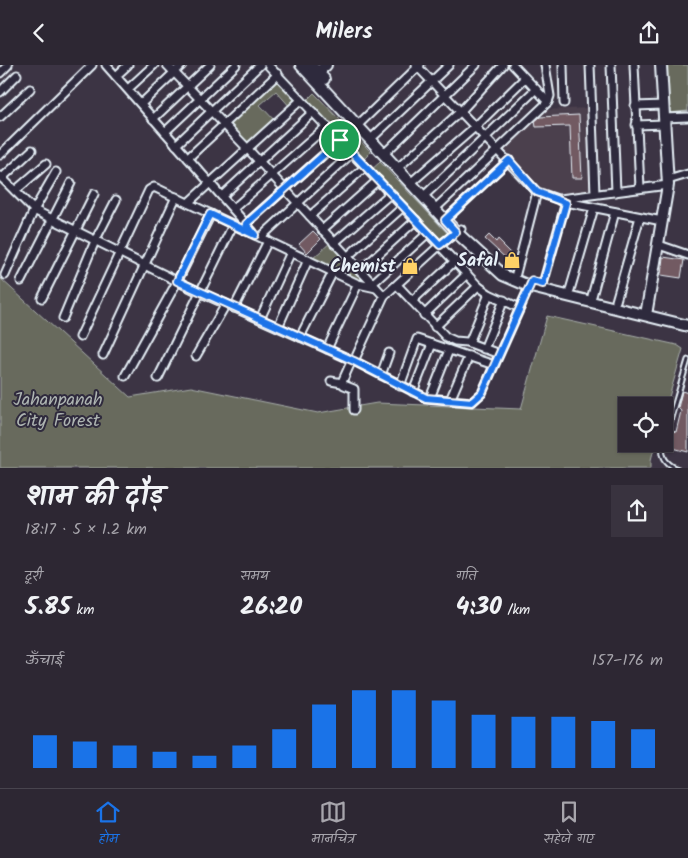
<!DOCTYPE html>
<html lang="hi">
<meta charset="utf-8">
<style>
body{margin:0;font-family:Kalam,"Playpen Sans Deva",sans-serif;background:#39333f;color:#f1f3f6;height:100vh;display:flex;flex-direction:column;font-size:19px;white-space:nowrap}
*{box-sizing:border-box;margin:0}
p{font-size:16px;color:#a7a5ac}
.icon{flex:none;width:28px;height:28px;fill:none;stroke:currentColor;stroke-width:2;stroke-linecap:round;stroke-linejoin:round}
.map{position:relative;height:403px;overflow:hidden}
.side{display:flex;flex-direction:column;background:#2d2733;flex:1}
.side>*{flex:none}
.fabs{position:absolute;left:618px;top:332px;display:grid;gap:10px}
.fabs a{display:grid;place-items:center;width:55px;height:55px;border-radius:0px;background:#2d2733;box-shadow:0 1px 4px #0004,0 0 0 1px #48444e;font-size:25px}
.pin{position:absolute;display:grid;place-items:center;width:42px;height:42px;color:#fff;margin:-21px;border:2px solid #fff;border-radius:50%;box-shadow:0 1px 5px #0007}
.round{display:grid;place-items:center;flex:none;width:52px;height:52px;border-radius:0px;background:#39333f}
.headline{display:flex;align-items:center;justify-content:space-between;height:85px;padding:0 25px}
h1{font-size:28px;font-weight:600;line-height:38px}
.metrics{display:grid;grid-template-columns:repeat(3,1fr);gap:8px;height:85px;padding:5px 25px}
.metrics div{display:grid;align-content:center}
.metrics b{font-size:25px;font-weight:600}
.metrics small{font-size:14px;font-weight:400}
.metrics p{font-size:14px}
.chart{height:140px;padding:10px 25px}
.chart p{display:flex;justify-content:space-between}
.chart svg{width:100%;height:90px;margin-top:5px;stroke:#1a73e8;stroke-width:6}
header{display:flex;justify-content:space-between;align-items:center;height:65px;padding:0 25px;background:#2d2733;font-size:22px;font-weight:600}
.menu{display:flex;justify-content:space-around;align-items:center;height:70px;border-top:1px solid #48444e;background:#2d2733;font-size:14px;color:#a7a5ac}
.menu a{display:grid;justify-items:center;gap:2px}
.menu .selected{color:#1a73e8}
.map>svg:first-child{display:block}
</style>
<header><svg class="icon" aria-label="back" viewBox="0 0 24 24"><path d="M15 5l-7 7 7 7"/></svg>Milers<svg class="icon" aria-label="share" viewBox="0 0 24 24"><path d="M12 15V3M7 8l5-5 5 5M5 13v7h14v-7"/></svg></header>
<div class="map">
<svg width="688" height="403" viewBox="0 0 688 403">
<rect width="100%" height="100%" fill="#3c3444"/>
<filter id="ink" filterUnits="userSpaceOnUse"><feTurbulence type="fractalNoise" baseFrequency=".02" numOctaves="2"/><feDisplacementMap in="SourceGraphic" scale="10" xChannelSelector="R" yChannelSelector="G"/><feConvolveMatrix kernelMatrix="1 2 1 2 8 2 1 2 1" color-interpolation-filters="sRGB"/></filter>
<g filter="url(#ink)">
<!-- built -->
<path fill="#4c3f4d" d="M589,43L594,128L557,132L537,125L501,85L543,45Z"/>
<!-- green -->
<g fill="#686b5d" stroke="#a8aeaa">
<path d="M666,0H688V46L669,48Z"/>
<path d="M277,12L299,34L291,43L276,26L260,40L276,57L249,83L226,60Z"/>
<path d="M314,28L371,87L362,96L305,37Z"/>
<path d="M380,97L450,171L440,179L371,105Z"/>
<path d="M331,177L372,221L312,194Z"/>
<path d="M0,213L130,332L191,322L318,348L377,338L521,344L547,251L677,280L683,284L664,349V341H626V379H655L651,395V403H0Z"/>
</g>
<!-- building -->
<g fill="#725a62" stroke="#e8f1f8">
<path d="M579,50L582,113H572L570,61L536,62L535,56L540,52Z"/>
<path d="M313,166L321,174L307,188L299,179Z"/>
<path d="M489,170L496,177L498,174L504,180L503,181L515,193L512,199L485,174Z"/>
<path d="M663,192L684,195L681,213L661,210Z"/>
<path d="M682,326L688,328V387L669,382L673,366L676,367L681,346L678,343Z"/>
</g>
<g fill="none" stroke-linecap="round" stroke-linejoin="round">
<!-- lane casing -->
<g stroke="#e8f1f8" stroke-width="7">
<g id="lane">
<path d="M664,376L688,295"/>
<path d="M663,379C661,391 665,398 676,403"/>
</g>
</g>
<!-- street casing -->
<g stroke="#e8f1f8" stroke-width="11">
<g id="street">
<path d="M106,0L253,167"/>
<path d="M167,0L245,81L384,231"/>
<path d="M268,0L478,221L489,229L520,243"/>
<path d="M416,0L537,127L566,137L662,156"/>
<path d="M545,0L550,31L548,37"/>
<path d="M563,0L564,38"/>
<path d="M590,0L595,129"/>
<path d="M611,0L616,127"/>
<path d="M634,0L640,123"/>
<path d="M0,8L8,0"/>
<path d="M116,11L128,0"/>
<path d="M128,24L154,0"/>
<path d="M0,27L17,10"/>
<path d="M141,39L182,0"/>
<path d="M635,41L664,40"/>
<path d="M0,52L30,24"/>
<path d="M664,53L688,52"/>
<path d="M153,54L210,0"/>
<path d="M361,57L420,0"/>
<path d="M636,60L665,59"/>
<path d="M165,67L236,0"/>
<path d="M374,71L449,0"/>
<path d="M176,80L260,0"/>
<path d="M387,86L476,0"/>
<path d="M0,90L92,0"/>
<path d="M188,93L278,9"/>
<path d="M400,101L461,46L503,0"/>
<path d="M0,111L34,145L199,227L354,296L426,333L472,337L482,328L532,216"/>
<path d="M2,113L32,85"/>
<path d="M414,115L476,61L525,13"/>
<path d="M668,115L688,109"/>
<path d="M15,126L46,99"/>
<path d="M426,129L536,24"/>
<path d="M222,131L313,47"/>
<path d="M560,134L668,120"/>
<path d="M188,138L301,35"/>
<path d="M438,141L548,37L513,0"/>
<path d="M233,144L327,61"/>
<path d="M310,151L365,102"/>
<path d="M445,155L509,95"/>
<path d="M246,159L340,75"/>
<path d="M322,165L378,115"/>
<path d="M261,172L352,88"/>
<path d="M334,178L391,128"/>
<path d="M659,180L688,190"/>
<path d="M347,192L403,142"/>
<path d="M360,206L416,155"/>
<path d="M5,210L34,145L56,107"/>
<path d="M21,216L71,118"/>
<path d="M514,216L537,127"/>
<path d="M372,219L428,168"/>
<path d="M543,219L566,137"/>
<path d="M397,220L446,272L455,276L467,277L499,289"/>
<path d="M570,225L594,143"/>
<path d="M592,231L615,147"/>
<path d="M42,233L94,129"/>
<path d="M412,236L455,196"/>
<path d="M616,236L640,152"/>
<path d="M234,243L268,176"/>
<path d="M424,250L467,209"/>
<path d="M63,253L95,176L116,135"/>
<path d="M260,254L291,187"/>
<path d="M278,262L308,195"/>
<path d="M435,262L478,221"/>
<path d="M80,272L149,125L154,122L358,219L376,223"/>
<path d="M300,272L333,207"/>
<path d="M469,278L489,229"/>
<path d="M327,284L358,219"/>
<path d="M484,284L504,235"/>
<path d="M103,290L176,132"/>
<path d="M196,291L226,239"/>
<path d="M352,295L342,317L344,320L354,324V345"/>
<path d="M354,296L384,231L440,180L461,164"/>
<path d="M381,310L389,288"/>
<path d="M125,311L177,217L211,149"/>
<path d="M158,313L233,160"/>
<path d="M331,316L342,318"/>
<path d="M400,321L417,274L494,300"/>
<path d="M413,327L432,279"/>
<path d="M430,333L449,285"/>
<path d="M450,335L469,291"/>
</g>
</g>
<!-- secondary casing -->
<g stroke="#e8f1f8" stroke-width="14">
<g id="secondary">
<path d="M301,0L456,167L503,210L531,222L688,261"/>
<path d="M311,0L324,14"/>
<path d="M311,9L318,7L326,0"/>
<path d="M646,250L668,120L661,0"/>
</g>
</g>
<!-- lane -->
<use href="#lane" stroke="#2f2a3d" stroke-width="3"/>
<!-- street -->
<use href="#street" stroke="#2f2a3d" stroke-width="7"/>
<!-- secondary -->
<use href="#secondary" stroke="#2f2a3d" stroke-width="10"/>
</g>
</g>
<g fill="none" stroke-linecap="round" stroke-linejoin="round" filter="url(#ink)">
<!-- route casing -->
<g stroke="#fff" stroke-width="10">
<path id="route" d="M340,75L440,180L456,167L445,155L509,95L537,127L566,138L543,219L532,216L482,328L472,337L426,333L354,296L177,216L210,149L255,170L246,159Z"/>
</g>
<!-- route -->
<use href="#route" stroke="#1a73e8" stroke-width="6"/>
</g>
<!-- icons -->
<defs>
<g id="shop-bare" transform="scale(1.35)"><path d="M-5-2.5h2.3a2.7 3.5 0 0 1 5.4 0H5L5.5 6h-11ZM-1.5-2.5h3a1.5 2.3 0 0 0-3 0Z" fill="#ffd166" stroke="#2f2a3d" stroke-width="2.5" paint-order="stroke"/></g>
</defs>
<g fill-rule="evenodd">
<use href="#shop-bare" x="512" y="195"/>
<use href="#shop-bare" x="410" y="201"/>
</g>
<g text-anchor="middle" stroke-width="4" stroke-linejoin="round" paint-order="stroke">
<!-- poi labels -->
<g font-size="18" font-weight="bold" fill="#e8f1f8" stroke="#2f2a3d" text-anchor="end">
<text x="498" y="201">Safal</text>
<text x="396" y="207">Chemist</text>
</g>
<!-- park labels -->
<g font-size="18" fill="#aeb5b2" stroke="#2f2a3d">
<text x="58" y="340">Jahanpanah<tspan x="58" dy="21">City Forest</tspan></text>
</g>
</g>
</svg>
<div class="fabs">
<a><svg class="icon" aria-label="locate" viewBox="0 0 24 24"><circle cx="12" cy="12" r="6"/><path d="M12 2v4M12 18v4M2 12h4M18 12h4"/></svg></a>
</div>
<div class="pin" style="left:340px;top:75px;background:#1e9e55"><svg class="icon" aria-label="arrive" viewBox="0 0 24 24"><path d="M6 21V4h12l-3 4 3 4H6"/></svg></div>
</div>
<section class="side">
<div class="headline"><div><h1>शाम की दौड़</h1><p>18:17 · 5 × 1.2 km</p></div><a class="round"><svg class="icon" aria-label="share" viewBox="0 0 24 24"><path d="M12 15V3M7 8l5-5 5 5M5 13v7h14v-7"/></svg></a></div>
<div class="metrics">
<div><p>दूरी</p><b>5.85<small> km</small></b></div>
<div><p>समय</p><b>26:20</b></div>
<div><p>गति</p><b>4:30<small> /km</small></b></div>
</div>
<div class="chart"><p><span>ऊँचाई</span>157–176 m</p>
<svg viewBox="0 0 160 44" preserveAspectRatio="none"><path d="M5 44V28M15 44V31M25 44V33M35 44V36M45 44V38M55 44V33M65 44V25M75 44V13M85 44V6M95 44V6M105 44V11M115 44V18M125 44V19M135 44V19M145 44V21M155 44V25"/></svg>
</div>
</section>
<nav class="menu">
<a class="selected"><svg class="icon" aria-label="home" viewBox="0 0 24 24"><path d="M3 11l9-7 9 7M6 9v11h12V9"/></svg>होम</a>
<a><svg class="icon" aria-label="map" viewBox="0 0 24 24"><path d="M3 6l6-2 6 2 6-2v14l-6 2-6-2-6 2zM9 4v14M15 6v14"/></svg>मानचित्र</a>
<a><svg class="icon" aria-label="saved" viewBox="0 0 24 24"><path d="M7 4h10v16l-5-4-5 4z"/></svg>सहेजे गए</a>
</nav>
